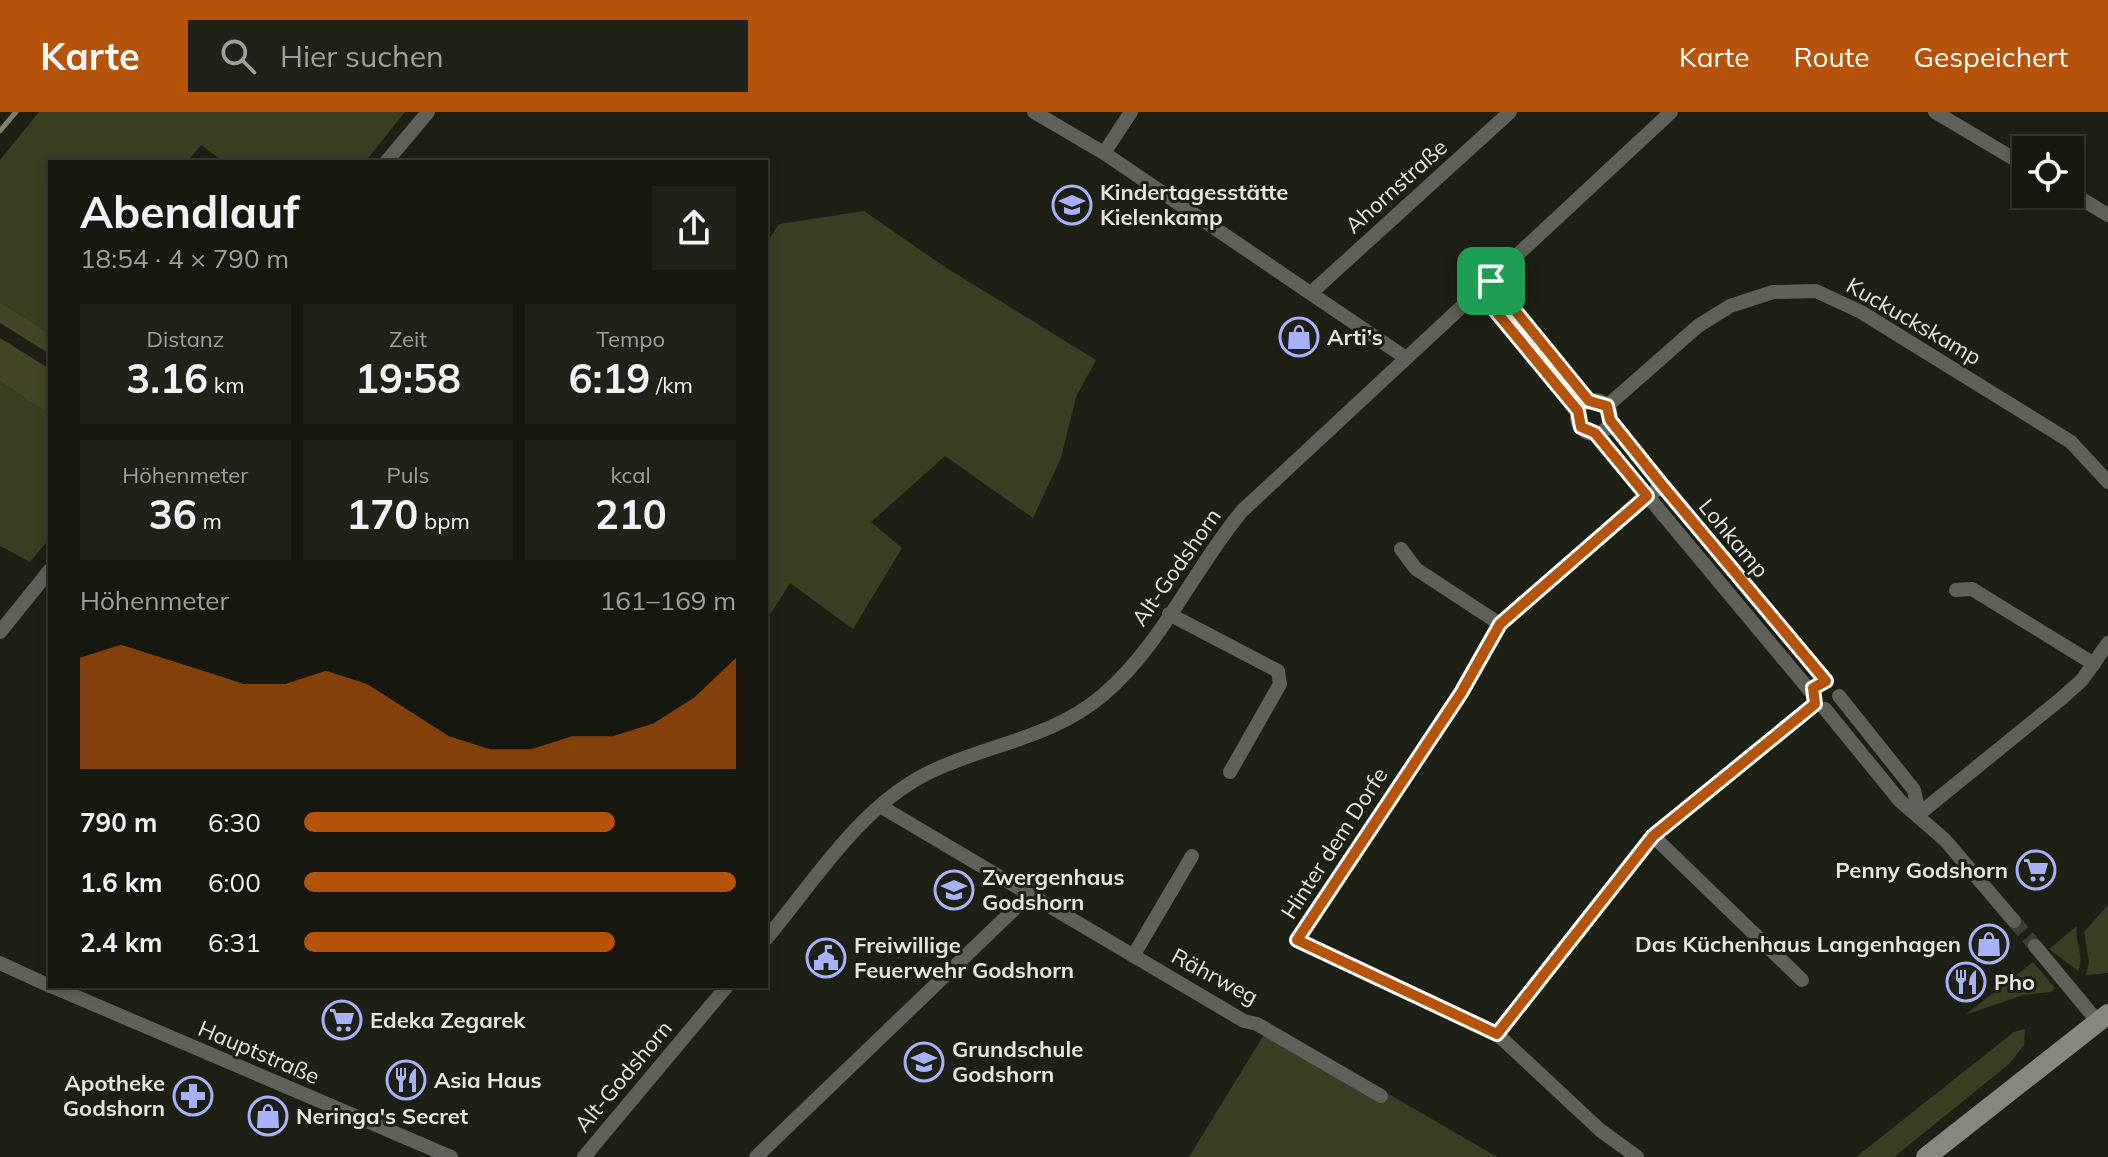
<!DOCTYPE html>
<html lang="de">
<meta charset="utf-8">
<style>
body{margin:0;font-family:Mulish,sans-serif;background:#202119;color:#f1f3f6;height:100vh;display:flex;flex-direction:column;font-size:30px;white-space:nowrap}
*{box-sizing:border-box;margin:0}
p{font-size:26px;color:#9ea09f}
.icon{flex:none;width:44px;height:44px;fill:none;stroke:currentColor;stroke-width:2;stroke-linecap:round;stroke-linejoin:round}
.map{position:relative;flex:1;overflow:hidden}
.drawer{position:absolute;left:48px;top:48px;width:720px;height:828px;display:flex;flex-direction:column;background:#171810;border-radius:0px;box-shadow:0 4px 12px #0003,0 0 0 2px #363730}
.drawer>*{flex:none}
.tools{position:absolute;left:2012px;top:24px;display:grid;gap:16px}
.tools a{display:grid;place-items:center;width:72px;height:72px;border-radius:0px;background:#171810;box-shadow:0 4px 12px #0003,0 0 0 2px #363730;font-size:40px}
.pin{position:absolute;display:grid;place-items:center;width:68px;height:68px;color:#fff;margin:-34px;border-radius:16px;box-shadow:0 4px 12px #0006}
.round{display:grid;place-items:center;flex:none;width:84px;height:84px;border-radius:0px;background:#202119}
.head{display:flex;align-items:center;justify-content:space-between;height:136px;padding:0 32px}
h1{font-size:44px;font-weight:700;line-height:60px}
.stats{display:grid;grid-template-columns:repeat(3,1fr);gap:12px;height:136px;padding:8px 32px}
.stats div{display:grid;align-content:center;border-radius:0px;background:#202119;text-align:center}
.stats b{font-size:40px;font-weight:700}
.stats small{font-size:22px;font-weight:400}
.stats p{font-size:22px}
.chart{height:224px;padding:16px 32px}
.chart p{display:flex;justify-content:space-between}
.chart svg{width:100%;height:144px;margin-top:8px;fill:#b45309;opacity:.7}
ul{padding:0 32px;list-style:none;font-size:26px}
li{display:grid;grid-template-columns:128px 96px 1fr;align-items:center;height:60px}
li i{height:20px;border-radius:10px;background:#b45309}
header{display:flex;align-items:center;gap:48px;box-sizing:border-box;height:112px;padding:0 40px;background:#b45309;color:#fff}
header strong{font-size:38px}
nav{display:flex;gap:44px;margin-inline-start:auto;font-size:28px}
.search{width:560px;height:72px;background:#202119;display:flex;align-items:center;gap:20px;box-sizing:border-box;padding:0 28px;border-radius:0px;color:#9ea09f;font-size:30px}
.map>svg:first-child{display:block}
</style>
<header>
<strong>Karte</strong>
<div class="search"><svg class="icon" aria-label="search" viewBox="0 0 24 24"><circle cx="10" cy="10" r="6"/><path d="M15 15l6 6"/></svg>Hier suchen</div>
<nav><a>Karte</a><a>Route</a><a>Gespeichert</a></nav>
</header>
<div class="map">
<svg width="2108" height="1045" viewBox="0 0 2108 1045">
<rect width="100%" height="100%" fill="#1f2015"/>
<!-- green -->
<g fill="#3c3e23">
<path d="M39,0H405L365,50H224L201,33L187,50H50V222L0,190V48Z"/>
<path d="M864,99L945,155L1096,248L1076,285L1061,346L1033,406L945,344L871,410L902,436L853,517L790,471L766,509V132L779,112Z"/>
<path d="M0,269L50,303V426L30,450L0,434Z"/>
<path d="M2108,793V861L2086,863L2089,850L2084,820Z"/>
<path d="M2077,814C2074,829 2085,845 2078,859L2049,837Z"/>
<path d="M2033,850L2055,876L2051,880L2023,883L1965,903Z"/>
<path d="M1270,913L1497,1045H1189Z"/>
<path d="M2025,917L2024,933L2009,952L1894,1045H1856L2014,920Z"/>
</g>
<!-- forest -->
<g fill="#444627">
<path d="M0,190L50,222V242L0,211Z"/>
<path d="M0,226L50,257V303L0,269Z"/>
</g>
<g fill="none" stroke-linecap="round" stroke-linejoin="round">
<!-- stream -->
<path stroke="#81826a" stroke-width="5" d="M0,19L16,0"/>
<!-- street-tunnel -->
<path stroke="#3d3e33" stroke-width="14" stroke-dasharray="14 7" stroke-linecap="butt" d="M2014,809L2035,834"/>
<!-- street -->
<g stroke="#61615c" stroke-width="14">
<path d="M1034,0L1104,41L1406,246"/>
<path d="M1935,0L2026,54"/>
<path d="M1104,41L1131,0"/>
<path d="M386,50L428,0"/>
<path d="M2070,80L2108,103"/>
<path d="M1491,169L1589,289"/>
<path d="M1479,179L1578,299"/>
<path d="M1312,180L1510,0"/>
<circle cx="1594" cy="305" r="17"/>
<path d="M1607,294L1698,214L1730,194L1773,180L1816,179L1861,200L2071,330L2108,370"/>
<path d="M1610,308L1826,569"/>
<path d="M1595,321L1811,580"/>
<path d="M1662,373L1500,512L1461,581L1297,828L1497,922L1653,724L1815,592"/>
<path d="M1401,437L1416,457L1500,512"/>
<path d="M1956,478L1972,477L2094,552"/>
<path d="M1169,502L1278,559L1280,572L1230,660"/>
<path d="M0,520L50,458"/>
<path d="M1839,584L1914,678L1919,702"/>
<path d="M1825,597L1900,689L1945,728L2014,809"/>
<path d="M880,694L1244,909L1257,912L1381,984"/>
<path d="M1919,702L2062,586L2082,568L2108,531"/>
<path d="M1653,724L1802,868"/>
<path d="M766,827C813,771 859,696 926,662C985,632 1050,628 1103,583C1161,534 1193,458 1242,399L1671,0"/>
<path d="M2035,834L2098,910"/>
<path d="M1133,844L1192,744"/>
<path d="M0,851L50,874"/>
<path d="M51,874L451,1045"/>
<path d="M1497,922L1600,1018L1637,1045"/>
<path d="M584,1045L727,874"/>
<path d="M756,1045L1028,784"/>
</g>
<!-- secondary -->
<path stroke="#86877f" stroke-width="20" d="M1926,1045L2108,902"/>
</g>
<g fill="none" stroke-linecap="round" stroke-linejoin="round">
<!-- route casing -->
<g stroke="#fff" stroke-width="16">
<path id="route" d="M1491,169L1589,289L1607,294L1610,308L1662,373L1826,569L1813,576L1815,592L1653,724L1497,922L1297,828L1461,581L1500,512L1647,384L1595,321L1581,315L1578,299L1479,179Z"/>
</g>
<!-- route -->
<use href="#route" stroke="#b45309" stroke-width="10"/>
</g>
<!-- icons -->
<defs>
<g id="school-ring" transform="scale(2)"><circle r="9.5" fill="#1f2015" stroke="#a7b1fc" stroke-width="1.5"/><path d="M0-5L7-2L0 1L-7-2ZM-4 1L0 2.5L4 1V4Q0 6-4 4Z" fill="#a7b1fc"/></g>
<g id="shop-ring" transform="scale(2)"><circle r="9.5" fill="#1f2015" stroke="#a7b1fc" stroke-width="1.5"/><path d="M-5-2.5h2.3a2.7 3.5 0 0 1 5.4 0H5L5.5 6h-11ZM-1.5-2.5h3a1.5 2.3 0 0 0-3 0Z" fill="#a7b1fc"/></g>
<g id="supermarket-ring" transform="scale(2)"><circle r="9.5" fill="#1f2015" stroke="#a7b1fc" stroke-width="1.5"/><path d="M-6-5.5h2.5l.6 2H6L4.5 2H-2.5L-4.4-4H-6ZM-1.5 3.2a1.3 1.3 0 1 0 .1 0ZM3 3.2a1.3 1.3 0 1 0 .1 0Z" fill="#a7b1fc"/></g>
<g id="civic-ring" transform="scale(2)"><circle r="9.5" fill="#1f2015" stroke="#a7b1fc" stroke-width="1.5"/><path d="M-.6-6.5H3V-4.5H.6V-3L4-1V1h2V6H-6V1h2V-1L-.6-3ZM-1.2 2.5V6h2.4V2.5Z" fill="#a7b1fc"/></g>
<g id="restaurant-ring" transform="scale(2)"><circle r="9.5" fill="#1f2015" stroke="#a7b1fc" stroke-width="1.5"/><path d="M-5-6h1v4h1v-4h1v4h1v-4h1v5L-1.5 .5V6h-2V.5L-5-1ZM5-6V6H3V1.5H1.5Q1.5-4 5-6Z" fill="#a7b1fc"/></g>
<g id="pharmacy-ring" transform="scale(2)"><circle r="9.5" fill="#1f2015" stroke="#a7b1fc" stroke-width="1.5"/><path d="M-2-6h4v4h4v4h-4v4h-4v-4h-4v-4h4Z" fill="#a7b1fc"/></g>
</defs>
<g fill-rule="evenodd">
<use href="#school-ring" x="1072" y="93"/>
<use href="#shop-ring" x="1299" y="225"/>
<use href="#supermarket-ring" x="2036" y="758"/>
<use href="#school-ring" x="954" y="778"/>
<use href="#shop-ring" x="1989" y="832"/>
<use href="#civic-ring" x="826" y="846"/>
<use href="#restaurant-ring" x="1966" y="870"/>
<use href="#supermarket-ring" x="342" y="908"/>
<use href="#school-ring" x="924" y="950"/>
<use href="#restaurant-ring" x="406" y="968"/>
<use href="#pharmacy-ring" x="193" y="984"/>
<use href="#shop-ring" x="268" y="1004"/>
</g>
<g text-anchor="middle" stroke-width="6" stroke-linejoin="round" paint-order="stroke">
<!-- street labels -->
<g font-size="22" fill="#e5e5de" stroke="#1f2015">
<text transform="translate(1396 74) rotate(-42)" y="8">Ahornstraße</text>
<text transform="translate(1914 209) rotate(30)" y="8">Kuckuckskamp</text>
<text transform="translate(1734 426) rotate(50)" y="8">Lohkamp</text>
<text transform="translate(1176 455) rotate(-55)" y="8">Alt-Godshorn</text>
<text transform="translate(1334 731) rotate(-57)" y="8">Hinter dem Dorfe</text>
<text transform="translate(1215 864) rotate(28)" y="8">Rährweg</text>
<text transform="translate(259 940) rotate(23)" y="8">Hauptstraße</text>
<text transform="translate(623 964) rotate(-50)" y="8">Alt-Godshorn</text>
</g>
<!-- poi labels -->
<g font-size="22" font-weight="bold" fill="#e5e5de" stroke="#1f2015" text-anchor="start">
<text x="1100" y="88">Kindertagesstätte<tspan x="1100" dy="25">Kielenkamp</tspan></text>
<text x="1327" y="233">Arti’s</text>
<text x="2008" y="766" text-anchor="end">Penny Godshorn</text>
<text x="982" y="773">Zwergenhaus<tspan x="982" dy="25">Godshorn</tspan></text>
<text x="1961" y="840" text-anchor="end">Das Küchenhaus Langenhagen</text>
<text x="854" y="841">Freiwillige<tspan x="854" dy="25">Feuerwehr Godshorn</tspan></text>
<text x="1994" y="878">Pho</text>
<text x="370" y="916">Edeka Zegarek</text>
<text x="952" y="945">Grundschule<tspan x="952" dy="25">Godshorn</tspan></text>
<text x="434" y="976">Asia Haus</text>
<text x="165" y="979" text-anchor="end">Apotheke<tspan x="165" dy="25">Godshorn</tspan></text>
<text x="296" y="1012">Neringa's Secret</text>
</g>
</g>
</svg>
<div class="tools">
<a><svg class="icon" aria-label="locate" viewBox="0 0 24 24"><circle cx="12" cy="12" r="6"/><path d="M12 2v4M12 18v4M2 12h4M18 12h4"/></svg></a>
</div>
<div class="pin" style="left:1491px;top:169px;background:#1e9e55"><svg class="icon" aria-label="arrive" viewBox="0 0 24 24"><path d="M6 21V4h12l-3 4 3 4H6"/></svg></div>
<section class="drawer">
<div class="head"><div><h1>Abendlauf</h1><p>18:54 · 4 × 790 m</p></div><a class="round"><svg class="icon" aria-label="share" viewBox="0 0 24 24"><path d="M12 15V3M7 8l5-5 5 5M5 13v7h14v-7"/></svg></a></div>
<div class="stats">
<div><p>Distanz</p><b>3.16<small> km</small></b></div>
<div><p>Zeit</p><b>19:58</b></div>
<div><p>Tempo</p><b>6:19<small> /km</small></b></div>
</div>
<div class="stats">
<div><p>Höhenmeter</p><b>36<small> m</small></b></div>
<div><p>Puls</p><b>170<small> bpm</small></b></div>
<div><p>kcal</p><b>210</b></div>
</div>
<div class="chart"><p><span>Höhenmeter</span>161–169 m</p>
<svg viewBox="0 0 160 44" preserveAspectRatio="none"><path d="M0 44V10L10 6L20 10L30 14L40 18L50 18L60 14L70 18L80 26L90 34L100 38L110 38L120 34L130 34L140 30L150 22L160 10V44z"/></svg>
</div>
<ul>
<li><b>790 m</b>6:30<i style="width:72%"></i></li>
<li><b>1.6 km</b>6:00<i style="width:100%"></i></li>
<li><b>2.4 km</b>6:31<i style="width:72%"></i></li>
</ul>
</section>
</div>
